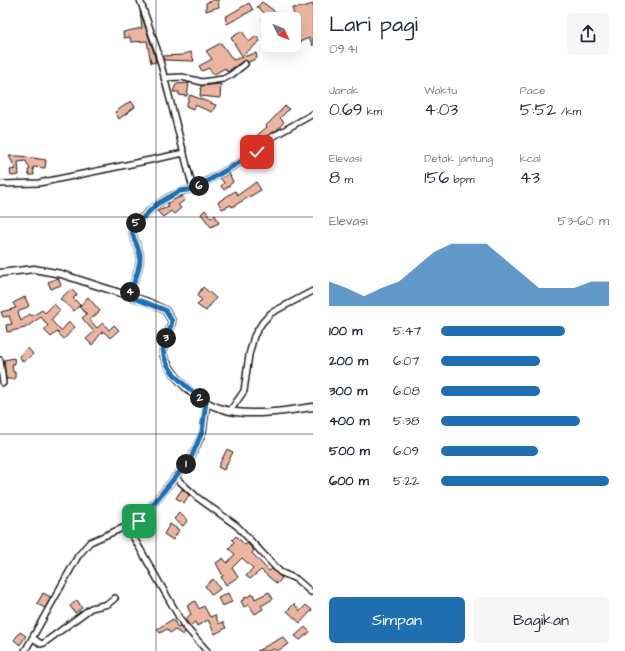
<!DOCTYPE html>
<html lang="id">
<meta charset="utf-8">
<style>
body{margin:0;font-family:"Architects Daughter",sans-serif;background:#f6f6f7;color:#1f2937;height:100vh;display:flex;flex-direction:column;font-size:15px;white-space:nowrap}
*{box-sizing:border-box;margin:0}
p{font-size:13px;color:#747a83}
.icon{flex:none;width:22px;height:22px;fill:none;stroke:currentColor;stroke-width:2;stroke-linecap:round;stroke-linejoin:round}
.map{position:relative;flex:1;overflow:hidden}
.sheet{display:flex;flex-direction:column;background:#fff;width:312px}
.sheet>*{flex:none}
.needle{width:26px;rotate:133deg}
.fabs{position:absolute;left:261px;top:12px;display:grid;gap:8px}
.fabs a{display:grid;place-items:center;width:40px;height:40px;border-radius:6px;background:#fff;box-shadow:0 4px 16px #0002;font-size:20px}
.pin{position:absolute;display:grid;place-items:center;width:34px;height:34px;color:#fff;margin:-17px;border-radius:8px;box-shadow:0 2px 6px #0006}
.km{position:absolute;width:20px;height:20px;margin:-10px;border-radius:50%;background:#222;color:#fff;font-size:11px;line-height:20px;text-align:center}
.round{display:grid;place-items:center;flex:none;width:42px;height:42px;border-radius:6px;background:#f6f6f7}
.head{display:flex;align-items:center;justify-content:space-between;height:68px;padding:0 16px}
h1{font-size:22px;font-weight:600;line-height:30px}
.metrics{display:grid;grid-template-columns:repeat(3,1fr);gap:6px;height:68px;padding:4px 16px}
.metrics div{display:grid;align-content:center}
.metrics b{font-size:17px;font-weight:600}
.metrics small{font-size:11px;font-weight:400}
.metrics p{font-size:11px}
.chart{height:112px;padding:8px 16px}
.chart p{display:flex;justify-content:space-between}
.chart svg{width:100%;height:72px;margin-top:4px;fill:#1f6fb2;opacity:.7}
.action{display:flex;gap:8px;margin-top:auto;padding:8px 16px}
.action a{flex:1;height:46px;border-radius:6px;background:#1f6fb2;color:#fff;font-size:16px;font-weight:600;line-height:46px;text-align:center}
.action a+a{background:#f6f6f7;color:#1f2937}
ul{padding:0 16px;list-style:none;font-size:13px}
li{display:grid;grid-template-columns:64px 48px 1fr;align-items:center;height:30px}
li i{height:10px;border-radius:5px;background:#1f6fb2}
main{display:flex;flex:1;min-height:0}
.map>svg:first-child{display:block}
</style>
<main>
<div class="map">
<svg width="313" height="651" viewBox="0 0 313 651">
<rect width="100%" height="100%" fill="#fff"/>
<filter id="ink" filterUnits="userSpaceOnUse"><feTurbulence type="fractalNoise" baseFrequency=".025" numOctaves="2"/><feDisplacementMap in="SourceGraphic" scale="8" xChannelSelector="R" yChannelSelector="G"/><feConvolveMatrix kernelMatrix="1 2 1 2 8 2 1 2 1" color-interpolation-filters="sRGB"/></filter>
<g filter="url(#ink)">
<!-- building -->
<g fill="#ecb5a0" stroke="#1c1c1c">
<path d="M213,0H218L219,7L206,11V3Z"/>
<path d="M262,2L273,10L276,15L272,19H268V26L262,19L267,15L257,7Z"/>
<path d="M249,3L253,10L227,24L225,17Z"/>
<path d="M313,4V46L309,38L294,44V34L299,32L294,19L285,18L294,15L292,8L303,7Z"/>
<path d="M140,11L153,50L156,62L151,63L147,41L131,42L130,37L124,38L123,32L142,28Z"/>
<path d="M242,31L249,42L256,36L260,41L242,56L231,38Z"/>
<path d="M221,43L233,60L256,53L257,58L249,62L243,61L227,72L225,68L213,75L209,68L202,71L199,66L212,59L206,51Z"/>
<path d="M191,52L194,61L164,60L163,56L183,55V54Z"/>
<path d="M189,83L187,96L179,95V92H173L176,84Z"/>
<path d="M221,84L220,98L200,96L201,86Z"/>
<path d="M190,95L216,105L212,112L195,105L193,109L186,106Z"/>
<path d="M131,101L135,107L119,119L115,112Z"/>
<path d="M285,106L289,109L280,118L284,122L277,130L263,138L258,143L254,138L267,127L266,126Z"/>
<path d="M9,156H20L46,160L45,168L33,167L34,175H29L28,170L30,169L26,161L18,162L19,175L11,176L10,170L16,169Z"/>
<path d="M229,173L233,182L224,190L221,186L224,183L220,178Z"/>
<path d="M256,182L261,190L232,207L231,205L222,209L218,202L235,191L238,195Z"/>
<path d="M182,196L185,200L178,205L181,208L174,214L171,211L163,217L157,211L169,207L167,203Z"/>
<path d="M205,210L211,218L215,215L219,223L211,227L201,214Z"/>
<path d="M58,278L61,285L51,289L48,282Z"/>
<path d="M203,287L216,298L206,311L197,305L202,300L197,296Z"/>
<path d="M71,289L77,295L73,298L80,305L74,311L60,299Z"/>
<path d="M25,297L29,306L18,312L21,321L30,314L32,316L42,310L45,313L54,304L60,310L51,320L61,331L69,322L75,327L64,339L57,332L51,337L44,330L48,326L41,317L25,328L7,332L6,325L12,324L9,316L3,317L1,312L16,308L13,303Z"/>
<path d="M88,297L100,311L90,320L97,328L103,323L109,330L114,325L119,330L110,338L104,332H102L92,345L86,339L94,332L82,318L87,314L79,307Z"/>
<path d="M28,348L33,354L23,362L19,356Z"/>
<path d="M14,358L15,364H12L13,372H15V379H6L4,360Z"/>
<path d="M227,449L233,452L224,470L218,467Z"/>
<path d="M182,489L189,495L184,503L176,498Z"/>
<path d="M179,513L188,520L183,526L174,519Z"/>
<path d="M170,524L179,530L173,540L164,534Z"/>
<path d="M236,536L245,545L247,543L254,550L252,553L269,571L272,569L282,578L277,584L261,570L250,579L246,576L253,568L242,558L232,568L238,577L226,585L221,577L223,576L216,563L223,558L227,563L235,554L229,549L234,542L232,540Z"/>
<path d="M213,579L220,589L212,595L205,586Z"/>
<path d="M269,592L273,599L261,606L263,609L255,614L249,605L244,607L241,601L245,599L244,598L253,594L255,599Z"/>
<path d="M43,593L51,597L45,608L37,604Z"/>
<path d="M228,593L232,602L222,606L218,598Z"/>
<path d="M77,600L82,608L75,613L70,606Z"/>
<path d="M195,601L199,609L204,606L210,617L215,615L219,624L223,622L226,628L215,634L208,620L197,626L195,622L190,626L185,619L191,614L187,606Z"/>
<path d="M294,604L300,611L306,605L312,610L300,623L287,611Z"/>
<path d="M173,619L178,628L180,627L185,632L183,635L175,630L170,633L167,629L160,633L157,629Z"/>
<path d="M305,627L310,632L300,640L295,636Z"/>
<path d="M20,632L26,636L20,645L14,640Z"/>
<path d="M283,637L289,644L277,651L273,649L269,651H257Z"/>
</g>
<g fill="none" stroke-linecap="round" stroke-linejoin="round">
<!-- minor casing -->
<g stroke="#1c1c1c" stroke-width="8">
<g id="minor">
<path d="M164,78L182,77L202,82L223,79L231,75L245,64"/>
<path d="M0,184L39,183L184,153"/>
<path d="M193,189L255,154L265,141L313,114"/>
<path d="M129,295C133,284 141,268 140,255C139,246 132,239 132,228C148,210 168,192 193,189L157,49L140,0"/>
<path d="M0,360L3,383"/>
<path d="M230,411L244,391L249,355L254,336L262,323L271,313L313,291"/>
<path d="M175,477L198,498L237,526L280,572L296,579L311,592"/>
<path d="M127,526L183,624L207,651"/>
<path d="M33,638L41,644L44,643L91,608L108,604L115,598"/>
<path d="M25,651L78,556L90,542L139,521L191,458L203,432L207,402"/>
</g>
</g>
<!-- tertiary casing -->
<g stroke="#1c1c1c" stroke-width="9">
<path id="tertiary" d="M0,273L34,269L61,274L148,302L165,310L172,321C170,332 163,342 163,353C164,361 173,372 178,379C216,424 261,414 313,407"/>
</g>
<!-- minor -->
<use href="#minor" stroke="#fff" stroke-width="5"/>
<!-- tertiary -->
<use href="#tertiary" stroke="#fff" stroke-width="6"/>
</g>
</g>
<g fill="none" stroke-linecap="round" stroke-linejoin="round" filter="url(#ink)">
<!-- route casing -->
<g stroke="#fff" stroke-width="8">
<path id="route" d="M139,521L191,458L202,432L206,402C191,391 158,367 164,345C166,336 171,329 172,321L165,310L129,296C133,284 141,268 140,255C139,246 132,240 132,228L157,204L180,191L194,189L257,152"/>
</g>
<!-- route -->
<use href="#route" stroke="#1f6fb2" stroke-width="5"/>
</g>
<!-- grid -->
<path fill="none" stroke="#1c1c1c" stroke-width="1" stroke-opacity="0.55" d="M156,0V651M0,217H313M0,434H313"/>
</svg>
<div class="fabs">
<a><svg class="needle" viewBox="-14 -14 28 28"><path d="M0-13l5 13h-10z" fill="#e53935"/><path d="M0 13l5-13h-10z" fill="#747a83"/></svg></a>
</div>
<div class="pin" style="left:139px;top:521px;background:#1e9e55"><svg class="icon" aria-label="arrive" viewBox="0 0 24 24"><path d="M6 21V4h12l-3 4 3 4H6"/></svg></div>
<div class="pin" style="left:257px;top:152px;background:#d93025"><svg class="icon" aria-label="check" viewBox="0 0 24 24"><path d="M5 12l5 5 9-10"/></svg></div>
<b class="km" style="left:186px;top:464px">1</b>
<b class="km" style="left:200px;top:398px">2</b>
<b class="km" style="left:166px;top:338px">3</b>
<b class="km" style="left:130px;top:292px">4</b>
<b class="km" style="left:136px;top:223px">5</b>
<b class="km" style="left:199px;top:186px">6</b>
</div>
<section class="sheet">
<div class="head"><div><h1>Lari pagi</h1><p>09:41</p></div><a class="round"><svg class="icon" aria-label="share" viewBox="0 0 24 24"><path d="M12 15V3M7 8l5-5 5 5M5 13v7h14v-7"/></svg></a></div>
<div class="metrics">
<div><p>Jarak</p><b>0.69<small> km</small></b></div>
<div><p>Waktu</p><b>4:03</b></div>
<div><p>Pace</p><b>5:52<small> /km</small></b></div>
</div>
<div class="metrics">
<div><p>Elevasi</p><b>8<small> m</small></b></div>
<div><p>Detak jantung</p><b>156<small> bpm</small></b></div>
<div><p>kcal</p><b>43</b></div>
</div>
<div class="chart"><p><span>Elevasi</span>53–60 m</p>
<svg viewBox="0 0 160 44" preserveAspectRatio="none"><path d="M0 44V29L10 33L20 38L30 33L40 29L50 20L60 11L70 6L80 6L90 6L100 15L110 24L120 33L130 33L140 33L150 29L160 29V44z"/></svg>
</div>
<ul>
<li><b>100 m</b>5:47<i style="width:74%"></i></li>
<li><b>200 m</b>6:07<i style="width:59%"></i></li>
<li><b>300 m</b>6:08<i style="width:59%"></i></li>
<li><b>400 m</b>5:38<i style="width:83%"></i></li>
<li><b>500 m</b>6:09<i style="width:58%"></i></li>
<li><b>600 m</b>5:22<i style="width:100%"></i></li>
</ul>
<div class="action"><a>Simpan</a><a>Bagikan</a></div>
</section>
</main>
